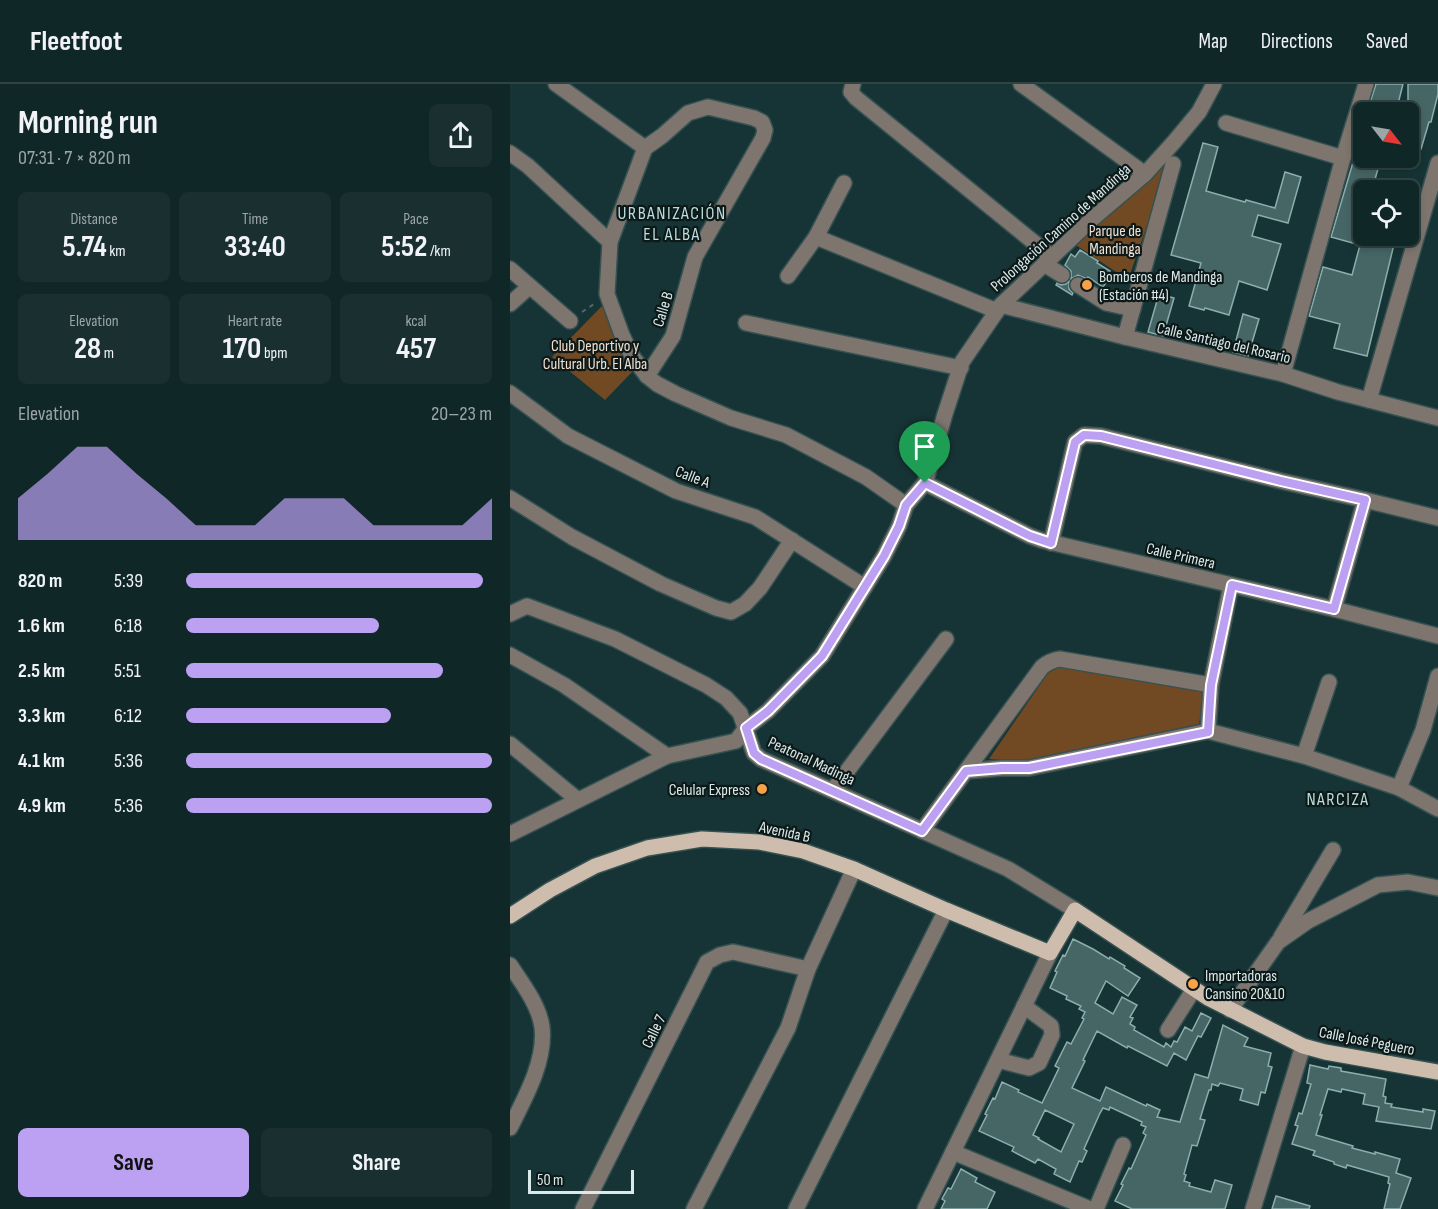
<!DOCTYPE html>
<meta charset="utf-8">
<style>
body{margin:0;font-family:"Sofia Sans Condensed",sans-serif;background:#192f30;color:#f1f3f6;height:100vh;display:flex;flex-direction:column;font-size:22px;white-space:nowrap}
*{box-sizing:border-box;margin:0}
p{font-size:20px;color:#9ca5a8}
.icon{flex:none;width:33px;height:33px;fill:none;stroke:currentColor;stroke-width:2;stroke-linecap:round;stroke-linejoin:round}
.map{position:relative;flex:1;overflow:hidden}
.side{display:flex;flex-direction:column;background:#102728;width:510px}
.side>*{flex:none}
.needle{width:39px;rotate:121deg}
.buttons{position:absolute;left:843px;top:18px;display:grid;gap:12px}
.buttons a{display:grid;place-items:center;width:66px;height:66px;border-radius:9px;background:#102728;box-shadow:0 3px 9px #0003,0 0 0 2px #304445;font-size:30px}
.scale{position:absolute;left:18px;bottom:15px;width:106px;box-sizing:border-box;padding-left:6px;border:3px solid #daeaea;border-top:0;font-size:16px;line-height:21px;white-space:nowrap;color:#daeaea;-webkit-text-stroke:4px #0d1919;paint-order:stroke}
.pin{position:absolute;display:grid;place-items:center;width:51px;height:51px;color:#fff;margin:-62px -26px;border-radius:50% 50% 50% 0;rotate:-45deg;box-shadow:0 0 6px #0007}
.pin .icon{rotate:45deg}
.round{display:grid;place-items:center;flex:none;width:63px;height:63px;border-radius:9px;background:#192f30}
.overview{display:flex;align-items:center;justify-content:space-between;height:102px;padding:0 18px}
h1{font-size:33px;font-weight:700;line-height:45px}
.metrics{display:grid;grid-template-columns:repeat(3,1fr);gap:9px;height:102px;padding:6px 18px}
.metrics div{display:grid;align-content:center;border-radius:9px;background:#192f30;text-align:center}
.metrics b{font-size:30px;font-weight:700}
.metrics small{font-size:16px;font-weight:400}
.metrics p{font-size:16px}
.chart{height:168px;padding:12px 18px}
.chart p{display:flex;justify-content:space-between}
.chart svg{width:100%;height:108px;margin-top:6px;fill:#bca0f2;opacity:.7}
.primary-button{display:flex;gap:12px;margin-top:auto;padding:12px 18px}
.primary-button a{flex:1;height:69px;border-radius:9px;background:#bca0f2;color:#111;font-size:24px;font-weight:700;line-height:69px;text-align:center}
.primary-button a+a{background:#192f30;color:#f1f3f6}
ul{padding:0 18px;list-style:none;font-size:20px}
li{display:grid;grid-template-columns:96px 72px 1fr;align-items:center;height:45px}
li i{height:15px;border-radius:8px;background:#bca0f2}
header{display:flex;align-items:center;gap:36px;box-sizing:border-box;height:84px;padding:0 30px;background:#102728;border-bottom:2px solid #304445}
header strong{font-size:28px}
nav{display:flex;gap:33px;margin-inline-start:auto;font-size:21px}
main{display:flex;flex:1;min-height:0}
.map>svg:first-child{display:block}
</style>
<header>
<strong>Fleetfoot</strong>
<nav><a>Map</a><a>Directions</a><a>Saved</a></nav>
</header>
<main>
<section class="side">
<div class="overview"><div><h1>Morning run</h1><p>07:31 · 7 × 820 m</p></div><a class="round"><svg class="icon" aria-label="share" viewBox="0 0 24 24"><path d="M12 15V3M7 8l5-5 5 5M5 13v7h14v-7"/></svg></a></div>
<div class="metrics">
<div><p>Distance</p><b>5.74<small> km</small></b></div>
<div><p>Time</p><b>33:40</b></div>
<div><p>Pace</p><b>5:52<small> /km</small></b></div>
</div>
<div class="metrics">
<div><p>Elevation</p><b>28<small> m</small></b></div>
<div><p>Heart rate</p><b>170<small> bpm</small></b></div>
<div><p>kcal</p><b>457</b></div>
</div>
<div class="chart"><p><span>Elevation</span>20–23 m</p>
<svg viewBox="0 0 160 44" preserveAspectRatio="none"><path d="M0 44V27L10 17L20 6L30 6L40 17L50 27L60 38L70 38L80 38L90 27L100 27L110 27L120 38L130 38L140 38L150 38L160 27V44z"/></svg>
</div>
<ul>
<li><b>820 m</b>5:39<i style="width:97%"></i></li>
<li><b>1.6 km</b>6:18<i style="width:63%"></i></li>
<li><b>2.5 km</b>5:51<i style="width:84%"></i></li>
<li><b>3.3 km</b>6:12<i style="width:67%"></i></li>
<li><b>4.1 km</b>5:36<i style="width:100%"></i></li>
<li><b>4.9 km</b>5:36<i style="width:100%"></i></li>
</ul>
<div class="primary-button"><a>Save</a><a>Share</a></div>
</section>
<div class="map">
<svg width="928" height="1125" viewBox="0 0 928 1125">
<rect width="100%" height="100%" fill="#163435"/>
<!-- green -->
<g fill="#714a23">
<path d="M661,73L618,196L563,159Z"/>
<path d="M94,220L124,286L95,316L42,273Z"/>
<path d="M551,581L695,607L689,640L514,677L479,675L538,589Z"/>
</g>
<!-- building -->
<g fill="#466565" stroke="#8cadad" stroke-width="1.5" fill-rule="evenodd">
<path d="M866,0H893L886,28H857Z"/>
<path d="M898,0H928V10L921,38H919L911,65L898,62Z"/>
<path d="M854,41V74H871L862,106L854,104V152H886L857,272L824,264L830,240L799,232L813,183L842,191L850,161L821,153Z"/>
<path d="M693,59L708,63L696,107L735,118L736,116L765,124L775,88L791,93L778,139L748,131L742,152L771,160L757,206L729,197L719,231L695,224L694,226L679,222L691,179L661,171Z"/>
<path d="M570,166L588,177L587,179L600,187L597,192L599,194L593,203L578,193L577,195L568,191L561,195V187L555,181L561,170L565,173Z"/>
<path d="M559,197V205L563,209L562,211L546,201L547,199L551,201L556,200Z"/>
<path d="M649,210L664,214L653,252L638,248Z"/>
<path d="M733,230L749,235L738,272L723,268Z"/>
<path d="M563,855L583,865L599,875L600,873L615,882L614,884L630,894L618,912L596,897L585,919L603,930L612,913L627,921L620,933L623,934L620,940L625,943L624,946L654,963L656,959L661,963L664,957L667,958L675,943L682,947L691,929L701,934L691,953L688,952L676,976L664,969L657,982L618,962L617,964L587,947L573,976L575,977L562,1004L590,1017L596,1003L636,1022L637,1020L650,1026L647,1033L670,1038L685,990L698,994L713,941L738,954L734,962L761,969L758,982L762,983L755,1009L751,1008L748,1021L730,1016L733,1005L710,999L708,1002L702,1000L701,1006H699L690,1035L695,1036L687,1062L682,1061L674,1090L676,1091L674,1097L680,1099L679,1102L701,1108L705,1096L722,1101L715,1125H622L605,1117L613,1101L611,1100L619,1084L621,1085L636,1051L633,1049L636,1043L631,1041L632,1038L600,1023L599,1026L593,1024L590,1029L574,1065L577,1067L572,1078L569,1077L560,1098L544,1090L546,1085L528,1075L525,1079L502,1067L504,1063L469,1047L477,1031L475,1030L483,1014L485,1015L492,998L509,1006L508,1008L532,1019L549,984L545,982L557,958L561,960L574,935L572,934L575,928L569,925L571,922L556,915L557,912L540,904L547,888L545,887L553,871L555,872ZM535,1026L564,1040L551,1068L528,1055L529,1054L523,1051Z"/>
<path d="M800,981L818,985L819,982L831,984V987L876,995L873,1012L876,1013L875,1019L882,1020L881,1023L913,1028V1025L925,1027L921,1045L866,1037L869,1023L853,1020L855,1010L832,1005L831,1008L818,1005L810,1031H812L806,1051L843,1062L842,1064L865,1070V1068L890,1075L886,1089L901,1094L890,1125H874L880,1100L878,1099L879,1093L837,1081L836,1084L824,1080V1078L803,1071L805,1067L782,1060L788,1042L785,1041L789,1029L792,1030L801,1000L797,999Z"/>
<path d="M451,1085L467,1094L465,1098L485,1108L477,1125H431L435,1117L432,1115L438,1104L441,1105Z"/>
<path d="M766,1112L800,1122L799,1125H762Z"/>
</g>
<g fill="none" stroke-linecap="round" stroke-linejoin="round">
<!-- minor casing -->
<g stroke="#355152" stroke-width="18">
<g id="minor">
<path d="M46,0L135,64"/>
<path d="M343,0L341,8L346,14L542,173"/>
<path d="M511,0L635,90"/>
<path d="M198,23L244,34L252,38L255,46L253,54L185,173L163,252L137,292L122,272L112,251L97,210L100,158L135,64L152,52L178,29Z"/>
<path d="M716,39L833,74"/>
<path d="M0,69L18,82L100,158"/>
<path d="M306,153L487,227"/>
<path d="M534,180L552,191"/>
<path d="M0,185L60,237"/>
<path d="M278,192L306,153L334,99"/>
<path d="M568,201L596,219L623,225"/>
<path d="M0,220L19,203"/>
<path d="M491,221L615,253L773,290L828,308L928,334"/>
<path d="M236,239L451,284"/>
<path d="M615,253L663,80"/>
<path d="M773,290L833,74L856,0"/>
<path d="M137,292L147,300L166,310L221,334L276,351L356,393L396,421"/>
<path d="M0,309L58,352L166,407L245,433L355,503"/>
<path d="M859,316L928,79"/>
<path d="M415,399L520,452L531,456L824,525L928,552"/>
<path d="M0,414L62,453L151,500L206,524L221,528L235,520L250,504L282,456"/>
<path d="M541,459L565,358L574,351L591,352L771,397L855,416L928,434"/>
<path d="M824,525L855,416"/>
<path d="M0,530L17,522L105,555L196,601L216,614L230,629L244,669L251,675L498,785L565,826"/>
<path d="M0,571L54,601L157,672"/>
<path d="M698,647L701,601L721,501"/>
<path d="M0,660L68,716"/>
<path d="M794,672L819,598"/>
<path d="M456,687L492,684H519L698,647L794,672L889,704L928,725"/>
<path d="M889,704L913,646L928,592"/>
<path d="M323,706L436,555"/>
<path d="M412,747L532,583C538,578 543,576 550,575L701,601"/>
<path d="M0,750L157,672L226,657L236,644L258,627L312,572L374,472L389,442L396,421L415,399L435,330L452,278L491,221L581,136L635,90L664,58L689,28L704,0"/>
<path d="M771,853L823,766"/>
<path d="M0,881C12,899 29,921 32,943C36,977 15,1014 0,1044"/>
<path d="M720,926L768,858L798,837L868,801L898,798L928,804"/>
<path d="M658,946L684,905"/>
<path d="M488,976L519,984L529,979L542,951L541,942L514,922"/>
<path d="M443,1068L580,1125"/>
<path d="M73,1125L197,878L210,871L223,868L298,885"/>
<path d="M184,1125L278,944L298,885L344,785"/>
<path d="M286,1125L436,826"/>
<path d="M415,1125L540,869"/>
<path d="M586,1125L613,1061"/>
<path d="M743,1125L793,962"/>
</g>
</g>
<!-- major casing -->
<g stroke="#355152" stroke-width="18">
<path id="major" d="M0,832L40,806L85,782L137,764L192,755L249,758L293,767L344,785L436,826L540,869L565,826L698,914L793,962L815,968L928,988"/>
</g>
<!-- path -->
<path stroke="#526b6c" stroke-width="2" stroke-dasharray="4.5 4.5" stroke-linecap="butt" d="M72,228L84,220"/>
<!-- minor -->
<use href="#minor" stroke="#7e756e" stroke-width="15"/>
<!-- major -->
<use href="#major" stroke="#cebcac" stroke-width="15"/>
</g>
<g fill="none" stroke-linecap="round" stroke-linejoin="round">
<!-- route casing -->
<g stroke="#fff" stroke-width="12">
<path id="route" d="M574,351L591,352L771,397L855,416L824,525L722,501L701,601L698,648L519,684H492L456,687L412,747L251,675L244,669L236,644L258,627L312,572L374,472L389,442L396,421L415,399L520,452L541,459L565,358Z"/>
</g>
<!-- route -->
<use href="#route" stroke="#bca0f2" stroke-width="8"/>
</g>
<!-- markers -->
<g fill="#f7a148" stroke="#0d1919" stroke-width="2">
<circle cx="577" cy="201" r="6"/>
<circle cx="252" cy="705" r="6"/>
<circle cx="683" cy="900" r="6"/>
</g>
<g text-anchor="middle" stroke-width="4.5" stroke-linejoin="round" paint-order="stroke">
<!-- street labels -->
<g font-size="16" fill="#daeaea" stroke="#0d1919">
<text transform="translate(550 143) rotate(-42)" y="6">Prolongación Camino de Mandinga</text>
<text transform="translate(152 225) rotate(-73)" y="6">Calle B</text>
<text transform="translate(714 258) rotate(13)" y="6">Calle Santiago del Rosario</text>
<text transform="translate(183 392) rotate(21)" y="6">Calle A</text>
<text transform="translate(671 471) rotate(13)" y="6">Calle Primera</text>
<text transform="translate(302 676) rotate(25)" y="6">Peatonal Madinga</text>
<text transform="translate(275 747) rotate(12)" y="6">Avenida B</text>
<text transform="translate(143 947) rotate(-64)" y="6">Calle 7</text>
<text transform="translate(857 956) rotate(11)" y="6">Calle José Peguero</text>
</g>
<!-- park labels -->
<g font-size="16" fill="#f2e1d1" stroke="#0d1919">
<text x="605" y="152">Parque de<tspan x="605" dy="18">Mandinga</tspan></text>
<text x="85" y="267">Club Deportivo y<tspan x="85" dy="18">Cultural Urb. El Alba</tspan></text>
</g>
<!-- poi labels -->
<g font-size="16" fill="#daeaea" stroke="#0d1919" text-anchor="start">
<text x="589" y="198">Bomberos de Mandinga<tspan x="589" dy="18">(Estación #4)</tspan></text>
<text x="240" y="711" text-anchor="end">Celular Express</text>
<text x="695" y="897">Importadoras<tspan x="695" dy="18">Cansino 20&amp;10</tspan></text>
</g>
<!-- neighbourhood labels -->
<g font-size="18" letter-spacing="1.5" fill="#bdd" stroke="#0d1919">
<text x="162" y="135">URBANIZACIÓN<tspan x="162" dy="21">EL ALBA</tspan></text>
<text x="828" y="721">NARCIZA</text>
</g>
</g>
</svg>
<div class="buttons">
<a><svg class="needle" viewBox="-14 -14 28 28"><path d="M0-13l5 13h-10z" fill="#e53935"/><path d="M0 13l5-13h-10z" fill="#9ca5a8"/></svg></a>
<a><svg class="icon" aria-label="locate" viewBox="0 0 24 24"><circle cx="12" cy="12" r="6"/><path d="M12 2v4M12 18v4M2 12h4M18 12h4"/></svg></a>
</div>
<div class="scale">50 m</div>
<div class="pin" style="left:415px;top:399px;background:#1e9e55"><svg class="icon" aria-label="arrive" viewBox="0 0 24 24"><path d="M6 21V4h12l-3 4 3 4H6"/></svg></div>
</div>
</main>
